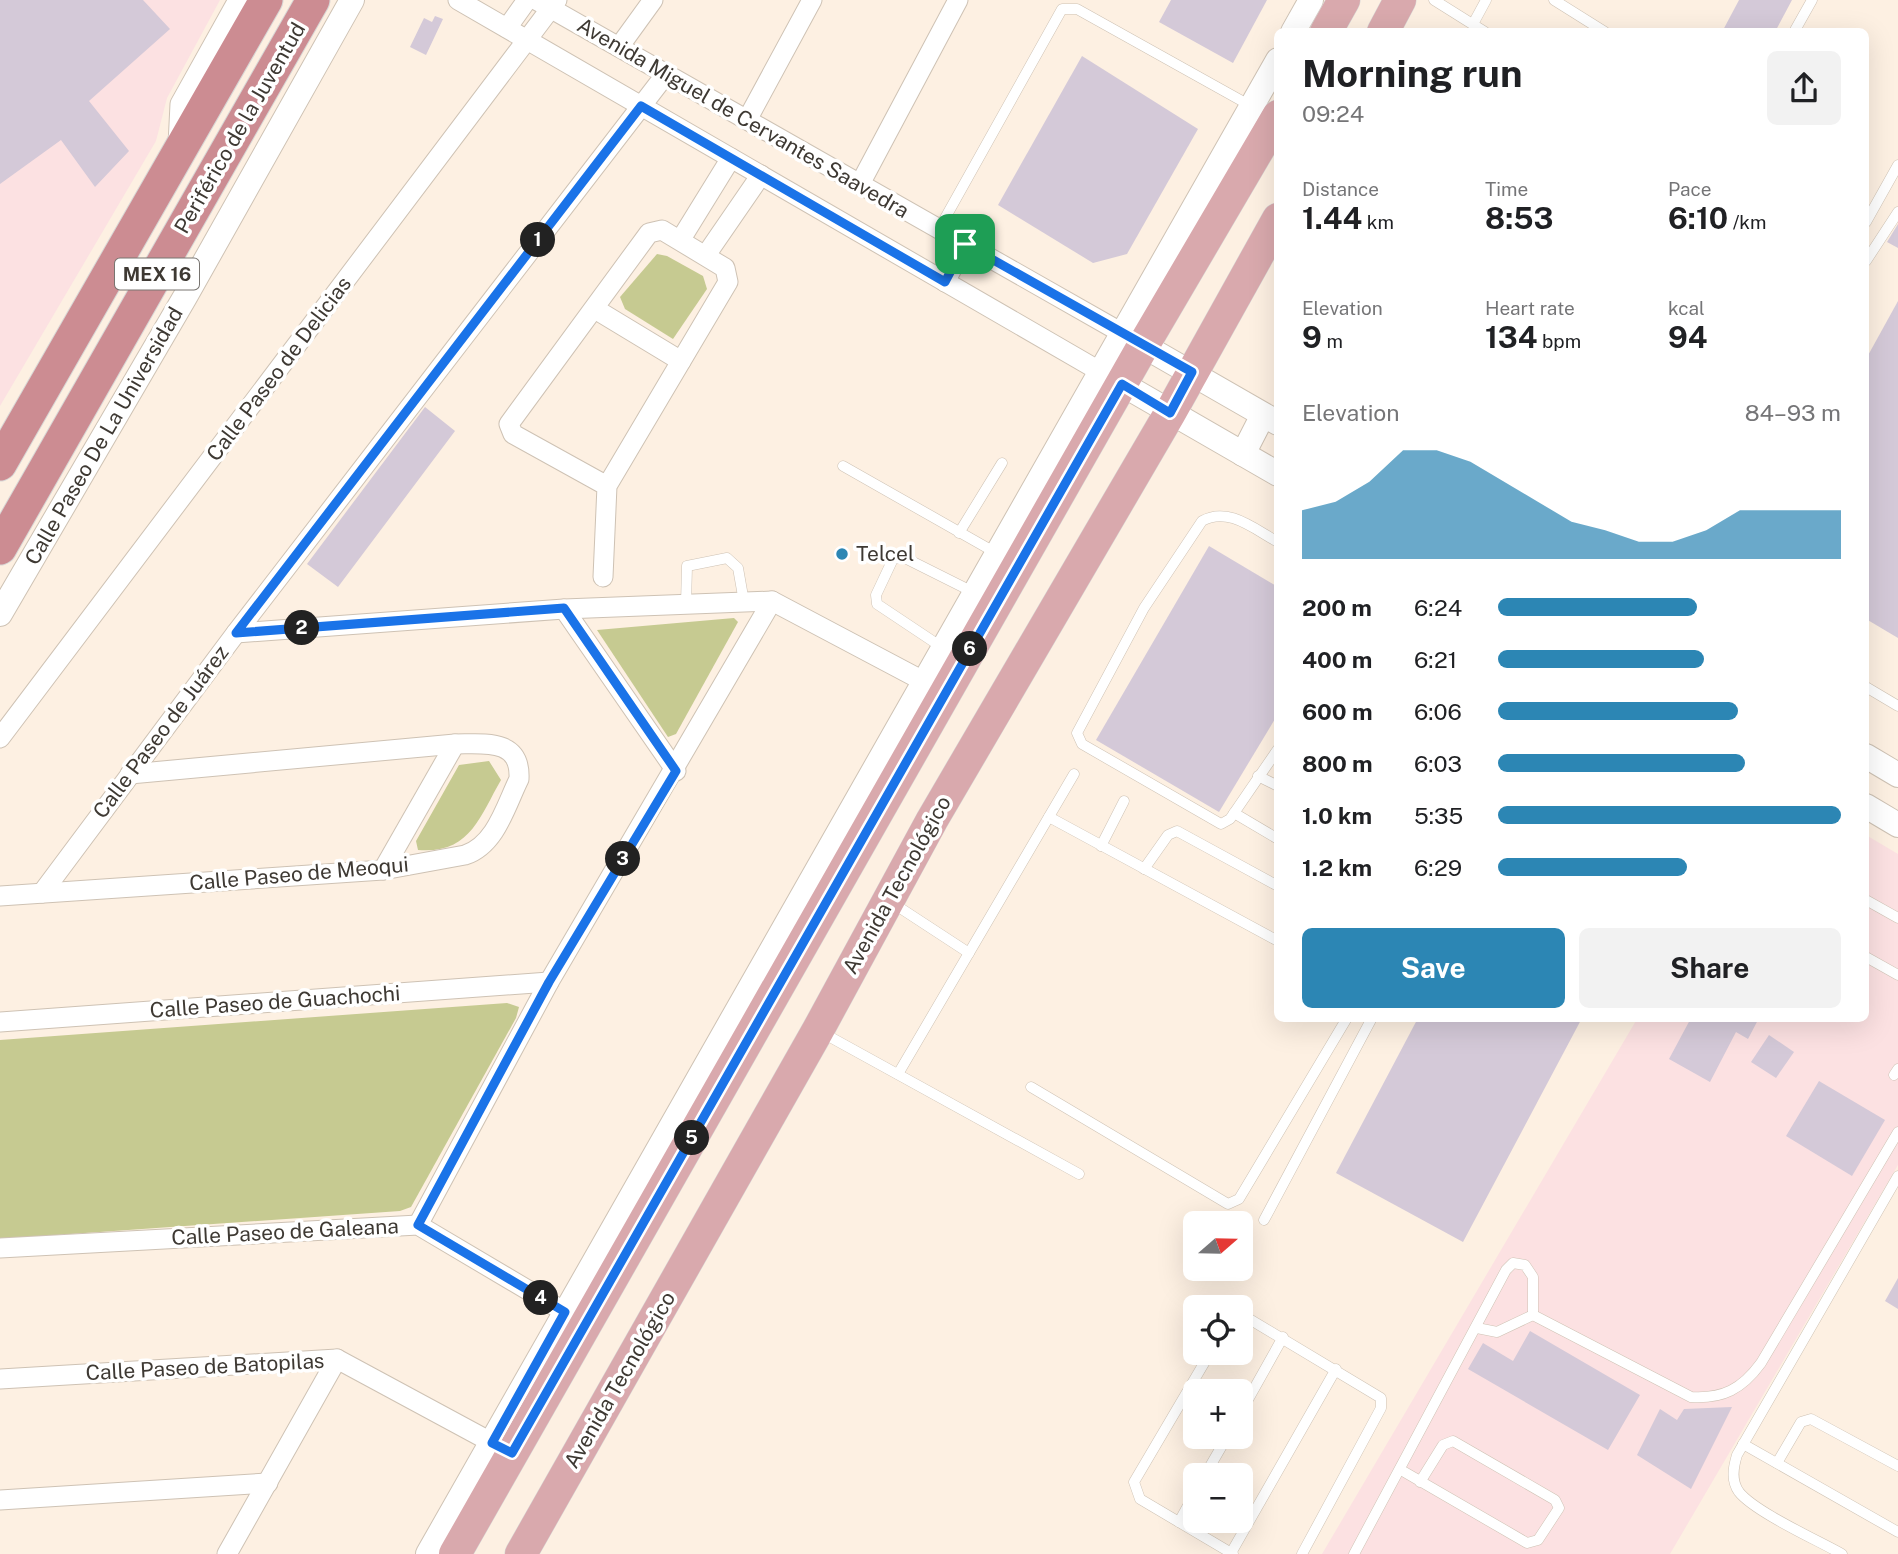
<!DOCTYPE html>
<meta charset="utf-8">
<style>
body{margin:0;font-family:"Public Sans",sans-serif;background:#f2f2f2;color:#202124;height:100vh;display:flex;flex-direction:column;font-size:26px;white-space:nowrap}
*{box-sizing:border-box;margin:0}
p{font-size:23px;color:#757577}
.icon{flex:none;width:38px;height:38px;fill:none;stroke:currentColor;stroke-width:2;stroke-linecap:round;stroke-linejoin:round}
.map{position:relative;flex:1;overflow:hidden}
.details{position:absolute;left:1274px;top:28px;width:595px;height:994px;display:flex;flex-direction:column;background:#fff;border-radius:10px;box-shadow:0 7px 28px #0002}
.details>*{flex:none}
.needle{width:46px;rotate:70deg}
.controls{position:absolute;left:1183px;top:1211px;display:grid;gap:14px}
.controls a{display:grid;place-items:center;width:70px;height:70px;border-radius:10px;background:#fff;box-shadow:0 7px 28px #0002;font-size:35px}
.pin{position:absolute;display:grid;place-items:center;width:60px;height:60px;color:#fff;margin:-30px;border-radius:14px;box-shadow:0 4px 10px #0006}
.km{position:absolute;width:35px;height:35px;margin:-18px;border-radius:50%;background:#222;color:#fff;font-size:19px;line-height:35px;text-align:center}
.round{display:grid;place-items:center;flex:none;width:74px;height:74px;border-radius:10px;background:#f2f2f2}
.overview{display:flex;align-items:center;justify-content:space-between;height:119px;padding:0 28px}
h1{font-size:38px;font-weight:700;line-height:52px}
.figures{display:grid;grid-template-columns:repeat(3,1fr);gap:10px;height:119px;padding:7px 28px}
.figures div{display:grid;align-content:center}
.figures b{font-size:30px;font-weight:700}
.figures small{font-size:19px;font-weight:400}
.figures p{font-size:19px}
.chart{height:196px;padding:14px 28px}
.chart p{display:flex;justify-content:space-between}
.chart svg{width:100%;height:126px;margin-top:7px;fill:#2c86b4;opacity:.7}
.button{display:flex;gap:14px;margin-top:auto;padding:14px 28px}
.button a{flex:1;height:80px;border-radius:10px;background:#2c86b4;color:#fff;font-size:28px;font-weight:700;line-height:80px;text-align:center}
.button a+a{background:#f2f2f2;color:#202124}
ul{padding:0 28px;list-style:none;font-size:23px}
li{display:grid;grid-template-columns:112px 84px 1fr;align-items:center;height:52px}
li i{height:18px;border-radius:9px;background:#2c86b4}
.map>svg:first-child{display:block}
</style>
<div class="map">
<svg width="1898" height="1554" viewBox="0 0 1898 1554">
<rect width="100%" height="100%" fill="#fdf0e2"/>
<!-- education -->
<g fill="#fce1e2">
<path d="M0,0H220L167,98L156,141L0,406Z"/>
<path d="M1866,835L1898,854V1165L1670,1554H1322L1637,1019L1866,1018Z"/>
</g>
<!-- green -->
<g fill="#c6ca91">
<path d="M657,254L667,256L703,276L707,289L673,339L625,309L620,297Z"/>
<path d="M734,618L738,622L676,734L668,737L597,630Z"/>
<path d="M489,761L501,780C479,818 470,854 418,850L416,841L459,765Z"/>
<path d="M507,1003L519,1007L516,1018L411,1207L400,1211L0,1239V1040Z"/>
</g>
<!-- building -->
<g fill="#d4c9d8">
<path d="M0,0H143L170,29L89,101L129,151L95,187L61,140L0,184Z"/>
<path d="M1171,0H1267L1233,63L1159,22Z"/>
<path d="M1739,0H1792L1775,32H1722Z"/>
<path d="M435,16L443,19L426,55L410,47L424,18L432,22Z"/>
<path d="M1082,56L1198,129L1127,254L1093,263L998,205Z"/>
<path d="M1898,224V248L1887,242Z"/>
<path d="M1898,301V638L1866,619V359Z"/>
<path d="M425,407L455,431L338,587L307,564Z"/>
<path d="M1209,546L1278,587V714L1219,812L1096,740Z"/>
<path d="M1418,1018H1582L1463,1242L1336,1173Z"/>
<path d="M1691,1018H1759L1748,1039L1736,1032L1710,1082L1669,1059Z"/>
<path d="M1769,1035L1794,1052L1776,1078L1751,1062Z"/>
<path d="M1819,1081L1885,1120L1852,1176L1786,1136Z"/>
<path d="M1898,1278V1309L1885,1301Z"/>
<path d="M1530,1331L1640,1395L1608,1450L1468,1369L1483,1343L1513,1361Z"/>
<path d="M1732,1407L1691,1489L1637,1455L1660,1409L1677,1420L1684,1409Z"/>
</g>
<g fill="none" stroke-linecap="round" stroke-linejoin="round">
<!-- service casing -->
<g stroke="#cec2b4" stroke-width="11">
<g id="service">
<path d="M1434,0L1485,32"/>
<path d="M1554,0L1605,32"/>
<path d="M1473,24L1486,0"/>
<path d="M1794,32L1812,0"/>
<path d="M1866,222L1898,165"/>
<path d="M939,229L1062,9H1077L1251,106"/>
<path d="M1866,261L1898,212"/>
<path d="M843,466L998,554"/>
<path d="M959,533L1002,463"/>
<path d="M1278,542C1254,529 1228,506 1202,521L1144,608L1077,733L1082,744L1221,824L1230,819L1278,749"/>
<path d="M686,604L687,566L727,558L738,568L744,602"/>
<path d="M943,648L877,604L876,595L893,559L903,557L975,593"/>
<path d="M1866,687L1898,706"/>
<path d="M1258,776L1278,786"/>
<path d="M1234,813L1278,839"/>
<path d="M1049,817L1278,941"/>
<path d="M1101,846L1124,801"/>
<path d="M1144,869L1168,835L1177,831L1278,886"/>
<path d="M1866,900L1898,918"/>
<path d="M891,902L969,953"/>
<path d="M1866,957L1898,975"/>
<path d="M821,1032L1079,1174"/>
<path d="M898,1074L1074,774"/>
<path d="M1894,1075L1898,1069"/>
<path d="M1031,1087L1228,1204L1239,1199L1347,1018"/>
<path d="M1264,1220L1372,1018"/>
<path d="M1241,1314L1381,1398V1408L1302,1554"/>
<path d="M1533,1315L1691,1397C1723,1399 1742,1389 1761,1363L1898,1132"/>
<path d="M1477,1328L1497,1332L1533,1315"/>
<path d="M1210,1353L1134,1482L1140,1499L1233,1554"/>
<path d="M1241,1412L1283,1337"/>
<path d="M1743,1444L1898,1532"/>
<path d="M1777,1463L1801,1422L1811,1419L1898,1466"/>
<path d="M1401,1470L1527,1543L1538,1540L1559,1508L1555,1500L1453,1441L1443,1445L1420,1482"/>
<path d="M1205,1475L1227,1437"/>
<path d="M1179,1522L1195,1493"/>
<path d="M1231,1553L1336,1369"/>
<path d="M1354,1554L1506,1270L1513,1263L1525,1265L1533,1277V1315"/>
<path d="M1842,1554C1817,1540 1755,1512 1739,1492C1731,1481 1733,1468 1737,1455L1898,1176"/>
</g>
</g>
<!-- minor casing -->
<g stroke="#cec2b4" stroke-width="21">
<g id="minor">
<path d="M458,0L1101,372"/>
<path d="M536,0L1122,333"/>
<path d="M507,28L527,0"/>
<path d="M619,47L653,0"/>
<path d="M747,120L812,0"/>
<path d="M178,145L180,104L238,0"/>
<path d="M860,184L958,0"/>
<path d="M681,239L731,158"/>
<path d="M706,255L761,175"/>
<path d="M945,282L965,244"/>
<path d="M595,309L681,361"/>
<path d="M603,577L607,486L728,282L725,268L662,230L649,233L509,424L513,434L607,486"/>
<path d="M564,609L676,771"/>
<path d="M236,633L564,609L772,601L925,682"/>
<path d="M0,738L557,0"/>
<path d="M383,870L455,744"/>
<path d="M42,893L236,633L666,74"/>
<path d="M0,896L383,870L465,855C496,845 506,805 519,779C521,738 484,744 455,744L130,774"/>
<path d="M0,1022L549,982"/>
<path d="M418,1225L549,982L772,601"/>
<path d="M0,1248L418,1225L575,1318"/>
<path d="M0,1379L337,1359L502,1448"/>
<path d="M0,1500L268,1483"/>
<path d="M227,1554L337,1359"/>
</g>
</g>
<!-- tertiary casing -->
<g stroke="#cec2b4" stroke-width="26">
<g id="tertiary">
<path d="M1293,32L1311,0"/>
<path d="M1130,338L1278,423"/>
<path d="M1108,376L1278,474"/>
<path d="M1243,454L1263,415"/>
<path d="M0,614L185,297L352,0"/>
<path d="M1866,756L1898,775"/>
<path d="M1866,806L1898,825"/>
<path d="M428,1554L1278,60"/>
</g>
</g>
<!-- primary casing -->
<g stroke="#d8d7d6" stroke-width="33">
<g id="primary">
<path d="M1326,32L1344,0"/>
<path d="M1383,32L1400,0"/>
<path d="M455,1554L1143,346L1278,116"/>
<path d="M521,1554L818,1030L932,820L1170,413L1278,219"/>
</g>
</g>
<!-- trunk casing -->
<g stroke="#d8d7d6" stroke-width="35">
<g id="trunk">
<path d="M0,464L266,0"/>
<path d="M0,548L313,0"/>
</g>
</g>
<!-- service -->
<use href="#service" stroke="#fff" stroke-width="10"/>
<!-- minor -->
<use href="#minor" stroke="#fff" stroke-width="19"/>
<!-- tertiary -->
<use href="#tertiary" stroke="#fff" stroke-width="24"/>
<!-- primary -->
<use href="#primary" stroke="#d9a9ad" stroke-width="32"/>
<!-- trunk -->
<use href="#trunk" stroke="#cc8c92" stroke-width="33"/>
</g>
<g fill="none" stroke-linecap="round" stroke-linejoin="round">
<!-- route casing -->
<g stroke="#fff" stroke-width="14">
<path id="route" d="M641,106L945,282L965,244L1192,372L1170,413L1122,384L512,1453L492,1443L565,1312L418,1225L549,982L676,771L564,608L236,633Z"/>
</g>
<!-- route -->
<use href="#route" stroke="#1a73e8" stroke-width="9"/>
</g>
<!-- markers -->
<circle fill="#2c86b4" stroke="#fff" stroke-width="2.5" cx="842" cy="554" r="7"/>
<g text-anchor="middle" stroke-width="7" stroke-linejoin="round" paint-order="stroke">
<!-- shield labels -->
<rect fill="#fff" stroke="#787470" stroke-width="2" x="115" y="258.5" width="84" height="31" rx="5"/>
<g font-size="19" font-weight="bold" fill="#3e3933">
<text x="157" y="281">MEX 16</text>
</g>
<!-- street labels -->
<g font-size="21" fill="#3e3933" stroke="#fff">
<text transform="translate(743 118) rotate(30)" y="7">Avenida Miguel de Cervantes Saavedra</text>
<text transform="translate(240 128) rotate(-60)" y="7">Periférico de la Juventud</text>
<text transform="translate(279 369) rotate(-53)" y="7">Calle Paseo de Delicias</text>
<text transform="translate(104 436) rotate(-60)" y="7">Calle Paseo De La Universidad</text>
<text transform="translate(161 732) rotate(-53)" y="7">Calle Paseo de Juárez</text>
<text transform="translate(299 874) rotate(-5)" y="7">Calle Paseo de Meoqui</text>
<text transform="translate(897 885) rotate(-61)" y="7">Avenida Tecnológico</text>
<text transform="translate(275 1002) rotate(-4)" y="7">Calle Paseo de Guachochi</text>
<text transform="translate(285 1232) rotate(-3)" y="7">Calle Paseo de Galeana</text>
<text transform="translate(205 1367) rotate(-3)" y="7">Calle Paseo de Batopilas</text>
<text transform="translate(620 1380) rotate(-60)" y="7">Avenida Tecnológico</text>
</g>
<!-- poi labels -->
<g font-size="21" fill="#3e3933" stroke="#fff" text-anchor="start">
<text x="856" y="561">Telcel</text>
</g>
</g>
</svg>
<div class="controls">
<a><svg class="needle" viewBox="-14 -14 28 28"><path d="M0-13l5 13h-10z" fill="#e53935"/><path d="M0 13l5-13h-10z" fill="#757577"/></svg></a>
<a><svg class="icon" aria-label="locate" viewBox="0 0 24 24"><circle cx="12" cy="12" r="6"/><path d="M12 2v4M12 18v4M2 12h4M18 12h4"/></svg></a>
<a>+</a>
<a>−</a>
</div>
<div class="pin" style="left:965px;top:244px;background:#1e9e55"><svg class="icon" aria-label="arrive" viewBox="0 0 24 24"><path d="M6 21V4h12l-3 4 3 4H6"/></svg></div>
<b class="km" style="left:538px;top:240px">1</b>
<b class="km" style="left:302px;top:628px">2</b>
<b class="km" style="left:623px;top:859px">3</b>
<b class="km" style="left:541px;top:1298px">4</b>
<b class="km" style="left:692px;top:1138px">5</b>
<b class="km" style="left:970px;top:649px">6</b>
<section class="details">
<div class="overview"><div><h1>Morning run</h1><p>09:24</p></div><a class="round"><svg class="icon" aria-label="share" viewBox="0 0 24 24"><path d="M12 15V3M7 8l5-5 5 5M5 13v7h14v-7"/></svg></a></div>
<div class="figures">
<div><p>Distance</p><b>1.44<small> km</small></b></div>
<div><p>Time</p><b>8:53</b></div>
<div><p>Pace</p><b>6:10<small> /km</small></b></div>
</div>
<div class="figures">
<div><p>Elevation</p><b>9<small> m</small></b></div>
<div><p>Heart rate</p><b>134<small> bpm</small></b></div>
<div><p>kcal</p><b>94</b></div>
</div>
<div class="chart"><p><span>Elevation</span>84–93 m</p>
<svg viewBox="0 0 160 44" preserveAspectRatio="none"><path d="M0 44V27L10 24L20 17L30 6L40 6L50 10L60 17L70 24L80 31L90 34L100 38L110 38L120 34L130 27L140 27L150 27L160 27V44z"/></svg>
</div>
<ul>
<li><b>200 m</b>6:24<i style="width:58%"></i></li>
<li><b>400 m</b>6:21<i style="width:60%"></i></li>
<li><b>600 m</b>6:06<i style="width:70%"></i></li>
<li><b>800 m</b>6:03<i style="width:72%"></i></li>
<li><b>1.0 km</b>5:35<i style="width:100%"></i></li>
<li><b>1.2 km</b>6:29<i style="width:55%"></i></li>
</ul>
<div class="button"><a>Save</a><a>Share</a></div>
</section>
</div>
